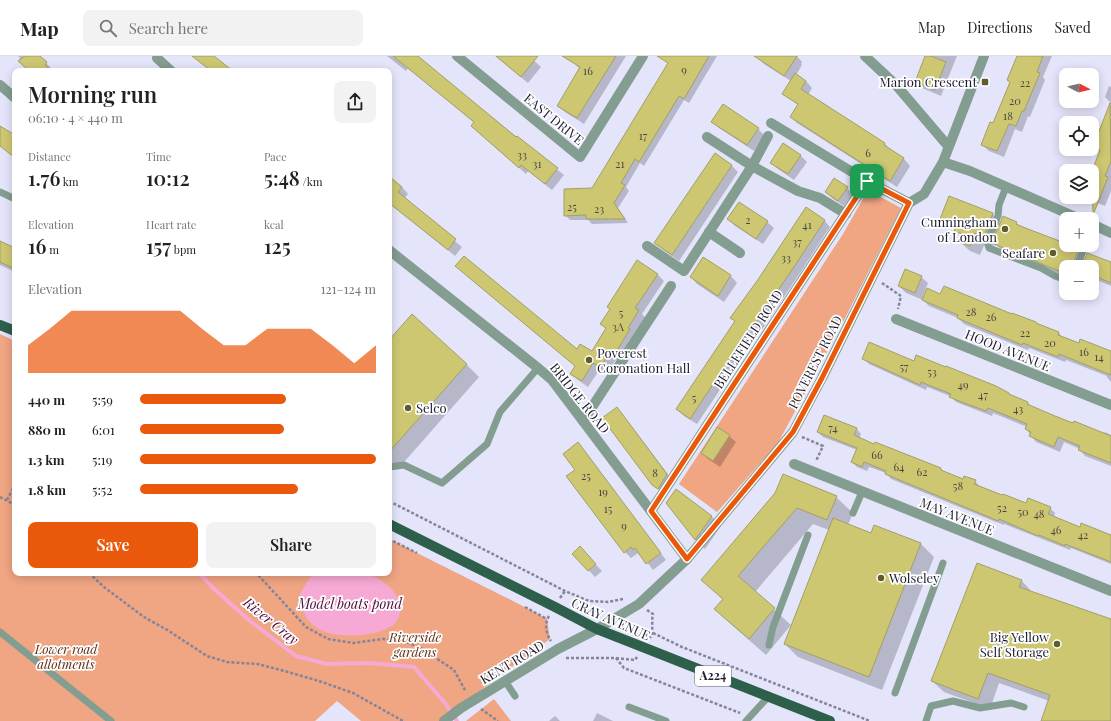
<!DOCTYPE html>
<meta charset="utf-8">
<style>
body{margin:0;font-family:"Playfair Display",serif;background:#f2f2f2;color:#222;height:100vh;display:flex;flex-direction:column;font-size:15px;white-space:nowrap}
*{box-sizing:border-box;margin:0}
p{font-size:13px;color:#767676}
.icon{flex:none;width:22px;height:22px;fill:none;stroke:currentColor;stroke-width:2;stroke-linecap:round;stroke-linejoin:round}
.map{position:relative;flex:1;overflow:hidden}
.panel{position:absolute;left:12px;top:12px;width:380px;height:508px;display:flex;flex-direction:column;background:#fff;border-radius:8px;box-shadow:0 2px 10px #0003}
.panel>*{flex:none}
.needle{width:26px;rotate:97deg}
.fabs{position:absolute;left:1059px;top:12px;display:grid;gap:8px}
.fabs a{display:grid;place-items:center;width:40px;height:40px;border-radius:8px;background:#fff;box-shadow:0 2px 10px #0003;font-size:20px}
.pin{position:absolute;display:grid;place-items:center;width:34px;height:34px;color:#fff;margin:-17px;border-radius:8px;box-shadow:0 2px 6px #0006}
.round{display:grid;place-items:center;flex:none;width:42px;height:42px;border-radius:8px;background:#f2f2f2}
.summary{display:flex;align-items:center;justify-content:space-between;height:68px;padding:0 16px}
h1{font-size:22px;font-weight:600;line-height:30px}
.stats{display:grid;grid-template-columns:repeat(3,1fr);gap:6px;height:68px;padding:4px 16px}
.stats div{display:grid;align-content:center}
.stats b{font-size:20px;font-weight:600}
.stats small{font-size:11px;font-weight:400}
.stats p{font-size:11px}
.chart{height:112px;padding:8px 16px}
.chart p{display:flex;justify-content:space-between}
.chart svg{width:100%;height:72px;margin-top:4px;fill:#ea580c;opacity:.7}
.cta{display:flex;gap:8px;margin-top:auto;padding:8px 16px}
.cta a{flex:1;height:46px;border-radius:8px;background:#ea580c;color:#fff;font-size:16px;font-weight:600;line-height:46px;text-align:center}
.cta a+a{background:#f2f2f2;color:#222}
ul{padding:0 16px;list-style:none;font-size:13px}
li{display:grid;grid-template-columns:64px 48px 1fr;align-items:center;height:30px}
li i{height:10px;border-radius:5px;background:#ea580c}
header{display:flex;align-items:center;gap:24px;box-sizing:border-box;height:56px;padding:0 20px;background:#fff;border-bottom:1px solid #e0e0e0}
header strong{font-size:19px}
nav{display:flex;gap:22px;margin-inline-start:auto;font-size:14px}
.search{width:280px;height:36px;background:#f2f2f2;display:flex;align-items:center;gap:10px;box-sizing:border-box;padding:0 14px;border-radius:8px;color:#767676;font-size:15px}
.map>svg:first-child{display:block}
</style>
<header>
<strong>Map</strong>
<div class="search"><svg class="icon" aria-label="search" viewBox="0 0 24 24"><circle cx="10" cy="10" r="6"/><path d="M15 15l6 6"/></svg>Search here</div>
<nav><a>Map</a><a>Directions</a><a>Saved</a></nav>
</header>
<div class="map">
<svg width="1111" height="665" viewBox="0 0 1111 665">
<rect width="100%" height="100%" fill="#e4e5fb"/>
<!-- green -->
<g fill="#f0a583">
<path d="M868,134L901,152L843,266L778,387L717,456L679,428L843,178Z"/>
<path d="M0,278L15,285V517H389V483L519,548L547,563L550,583L439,665H361L337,645L315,665H0Z"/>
<path d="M494,643L511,665H466Z"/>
</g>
<!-- water -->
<path fill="#f7a9d5" d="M315,517C326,517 337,517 349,517C353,517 359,516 364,517C378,519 399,535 400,550C401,557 399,564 393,569C375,582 325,585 310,566C303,559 301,548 300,538L309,523Z"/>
<!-- shadow -->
<g fill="#0003">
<path d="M18,0H39L53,14L51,15H30L19,3L20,2Z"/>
<path d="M387,0H416L564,119L552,134L528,115L526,118L478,76L474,67L471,64L408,12L406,15Z"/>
<path d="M495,0H529L541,11L528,27Z"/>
<path d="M578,0H626L584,68L565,56L558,50L580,13L574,7Z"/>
<path d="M674,0H717L689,47L684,44L644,110L640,107L626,131L629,135L618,152L628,167L592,168L588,164H570L565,159L593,133Z"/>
<path d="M758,0H797L802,6L801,8L802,9L796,19L806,25L812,32L808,39L885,88L891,94V95L904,103L910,110L897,131L797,67L791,61L798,49L783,38L791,25L764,8L758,1Z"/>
<path d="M926,0H957L941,40L922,32L916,26Z"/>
<path d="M1018,0H1052L1043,21L1045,24L1030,61L1028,60L1022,76L1015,73L1004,101L989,95L982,89L994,69L1011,27L1008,24Z"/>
<path d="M1109,30L1111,31V135L1105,150L1090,144L1087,141H1092V116L1100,97L1094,91L1110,46L1105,41Z"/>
<path d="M712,66L758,73L764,79L754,95L719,72Z"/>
<path d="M715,99L732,110L738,116L679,205L662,193L656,187Z"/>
<path d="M800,99L807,106L794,124L778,113L771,107Z"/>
<path d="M389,128L402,131L408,138L404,143L462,191L455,200L389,147Z"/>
<path d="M847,132L853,139L845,151L832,142L826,136Z"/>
<path d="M949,141L993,158L1001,167H1016L1020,170L1066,189H1070L1078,192L1085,199L1081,211H1066V221L1002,195L995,187L994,190L985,187L980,199L970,195L960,186L962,181L956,174L951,172L941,162Z"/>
<path d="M728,163L767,166L774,172L763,188L735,170Z"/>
<path d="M824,164L830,171L798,220L757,281L756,280L697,368L684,360L677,353L736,266L731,261Z"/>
<path d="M0,186L15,193V216L0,209Z"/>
<path d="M704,202L731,220L737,227L724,246L697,228L691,221Z"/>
<path d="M1111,207V230L1092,222V211H1083Z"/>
<path d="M657,218L664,225L642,258L645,261L620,307L616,304L607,317L600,313L588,331L578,324L572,318L576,310L577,294L592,296L606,273L601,268Z"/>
<path d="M921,221L928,227L923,240L941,239L1037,269L1059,277L1063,282L1111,297V326L1107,321V320L1066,304L1065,306L1029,292L1028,294L964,268L958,262L929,250L923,244L906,237L899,230Z"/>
<path d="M389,285L466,308L479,321L397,414L389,407Z"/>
<path d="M863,302L915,306L1009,338L1012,341L1028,347L1032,351L1055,361L1104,379L1105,376L1111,379V410L1085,400L1080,394V393L1064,386L1060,396L1036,386L1026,373L1027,371L993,357L992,360L956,346L950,340L927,331L926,334L869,308Z"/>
<path d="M616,352L623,359L673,425L660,435L653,428Z"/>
<path d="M856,372L861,378L859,383L941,413L945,417L963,425H975L980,431L1026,448L1050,452L1055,457L1054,461L1080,472L1111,480V508L1071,492L1070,494L1004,468V469L991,464L891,423L886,417L869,411L867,415L857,411L852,406L857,394L823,381L818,376Z"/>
<path d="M729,380L736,386L720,411L708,403L702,397Z"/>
<path d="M578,387L584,394L666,504L653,514L641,498L640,499L638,497L631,502L625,496L576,414Z"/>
<path d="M776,438L836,441L853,457L848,469L872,478L921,488L934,501L882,634L798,601L785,588L829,474L813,468L755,536L791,569L766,599L732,569L715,553L723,544L703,524Z"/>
<path d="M711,460L721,470L705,493L695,483Z"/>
<path d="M580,492L602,515L595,521L574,498Z"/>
<path d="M1021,524L1032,536L1111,564V665H1042L1049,645L999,627L990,653L944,636L932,625Z"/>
<path d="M597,657L613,665H593Z"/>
<path d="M555,660L560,665H549Z"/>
</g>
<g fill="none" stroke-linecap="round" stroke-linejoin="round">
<!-- stream -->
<path stroke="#f7a9d5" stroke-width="4" d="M199,517L212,531L250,565L296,600L327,608L369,607L414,611L445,647L457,665"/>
</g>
<!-- building -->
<g fill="#cdc772" stroke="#a39f66">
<path d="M25,0H40L47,6L45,9L52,15H29L18,5Z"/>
<path d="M192,0H214L233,15H211Z"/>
<path d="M393,0H418L516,81L517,80L558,112L545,128L521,109L519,112L471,70L474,66Z"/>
<path d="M496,0H538L521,21Z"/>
<path d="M562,0H616L577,62L557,50L580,11Z"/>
<path d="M657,0H709L684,43L679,40L639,106L635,103L621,127L625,129L614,147L625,163H586V159L564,160V133L592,132L668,7Z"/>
<path d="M754,0H797L784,20Z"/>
<path d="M925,0H931L946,6L935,34L915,26Z"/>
<path d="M1017,0H1043L1037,16L1040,17L1024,55H1022L1016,70L1009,68L997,95L981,89L990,66L993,67L1010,26L1007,24Z"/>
<path d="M795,17L806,25L801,33L885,87L884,89L904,102L890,125L790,61L798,48L782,38Z"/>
<path d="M1110,47L1111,105L1105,120L1108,121L1093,159L1092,115L1100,94L1093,91Z"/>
<path d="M723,48L759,72L747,89L711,66Z"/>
<path d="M0,70L15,79V102L0,90Z"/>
<path d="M783,87L801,99L788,118L770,107Z"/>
<path d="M715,97L732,109L672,199L654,187Z"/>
<path d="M389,120L402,131L398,136L456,183L448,194L389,147Z"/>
<path d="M834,122L848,131L838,145L825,136Z"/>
<path d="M949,140L993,157L984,181L975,177L970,190L959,186L962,178L954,175L957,169L940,163Z"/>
<path d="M739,146L768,165L756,183L727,163Z"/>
<path d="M806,151L825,164L792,214L750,275L749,274L690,363L676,353L735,265L730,262L757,225Z"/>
<path d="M1003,160L1017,166L1016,168L1028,173L1065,187L1066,186V189H1073L1079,191L1072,211L1066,208V218L994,188L996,185L993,184Z"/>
<path d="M0,185L15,192V213L0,206Z"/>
<path d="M1087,197L1111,206V227L1092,219V211H1082Z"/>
<path d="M464,200L577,293L580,288L592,295L606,272L600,268L610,253L607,251L637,204L658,218L635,252L639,254L628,272L630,273L613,301L609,298L600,311L593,307L582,325L570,318L575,310L455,210Z"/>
<path d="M703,201L731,219L718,240L690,221Z"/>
<path d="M905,213L922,220L915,237L898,230Z"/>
<path d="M944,230L1012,258V257L1036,266V267L1059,276L1058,279L1079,287L1080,283L1111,295V319L1059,298L1058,301L1023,287L1022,289L957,262L958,259L922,244L927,232L940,238Z"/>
<path d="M412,258L467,308L389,396V284Z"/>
<path d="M869,286L914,305L916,299L946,311V310L996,330L1009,337V338L1028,346L1027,348L1055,360L1073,367L1074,365L1111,380V407L1078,394L1080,390L1058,381L1054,391L1029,380L1031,376L1025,373L1027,368L988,352L986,355L964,347L949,341L951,338L921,326L920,329L862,303Z"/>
<path d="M617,351L667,418L658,433L652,429L602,362Z"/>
<path d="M824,359L857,372L854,379L874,388L875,386L941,412V414L963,423L964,420L976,424L974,428L1002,439L1003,438L1026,447L1028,442L1051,451L1048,458L1080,471L1081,467L1111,479V506L1065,488V490L1039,479L1038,480L999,463L998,465L984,459L885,418L886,415L864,406L862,411L851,406L857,392L817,376Z"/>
<path d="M717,371L730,379L713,405L701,397Z"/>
<path d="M578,386L661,497L646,508L635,492L633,494L631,491L624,497L566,420L575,414L563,398Z"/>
<path d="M783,418L837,440L827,464L797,452L738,520L775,552L749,583L714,553L723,543L701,524L775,437Z"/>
<path d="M676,433L712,460L695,484L666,447Z"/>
<path d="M833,462L871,477L874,469L921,487L869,621L784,588Z"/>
<path d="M580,490L596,508L588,515L572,498Z"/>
<path d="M977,507L1022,524L1019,531L1111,563V665H1041L1050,639L988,617L978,643L931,625Z"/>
</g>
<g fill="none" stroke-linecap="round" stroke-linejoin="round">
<!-- path -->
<g stroke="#84859a" stroke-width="2.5" stroke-dasharray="3 2" stroke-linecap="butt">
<path d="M882,227L901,240L898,253"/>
<path d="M802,381L823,390L816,405"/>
<path d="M0,441L15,449"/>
<path d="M7,444L15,429"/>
<path d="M389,445L565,535L589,545L608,546L623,543"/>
<path d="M393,485L417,497"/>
<path d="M89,517L104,531L144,561L169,575L207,600L227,606L257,608L281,614L319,625L353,637L403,665"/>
<path d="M254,517L259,520L306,571L328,583L353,587L383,583L404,585L421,592L454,614L466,636"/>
<path d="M560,542L565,535"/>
<path d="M525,551L547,563"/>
<path d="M647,554L653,558C651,566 654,575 650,582"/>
<path d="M549,560C544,568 546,578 551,585"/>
<path d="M653,577L682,591L870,665"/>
<path d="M566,602H615L635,604L637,601"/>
<path d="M616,602L624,612L740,657"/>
<path d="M481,653L498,665"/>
</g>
<!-- service -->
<g stroke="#839d90" stroke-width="7">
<path d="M1006,131L999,149L998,160L987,186L989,192L1041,212L1055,220L1066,224"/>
<path d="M0,136L15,143"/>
<path d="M1077,211L1085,189"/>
<path d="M389,411L404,409L442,427L487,388L500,356L538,312"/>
<path d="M853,457L862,436"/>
<path d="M0,576L111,665"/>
<path d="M769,589L773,571L808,479"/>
<path d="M505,625L515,640"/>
<path d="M895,637L943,507"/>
<path d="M629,651L666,665"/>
<path d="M746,665L768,641"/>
<path d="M926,665L931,650L953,645L980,652L1011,647L1024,651"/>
</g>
<!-- minor -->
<g stroke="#839d90" stroke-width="10">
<path d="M457,0L580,101L643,0"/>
<path d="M865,0L896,29L948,90"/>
<path d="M157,2L171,15"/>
<path d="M0,29L15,42"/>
<path d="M771,67L867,125L909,147"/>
<path d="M707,81L752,110L798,135L820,142L846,158"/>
<path d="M943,106L970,115L1080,163"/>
<path d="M1092,168L1111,177"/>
<path d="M709,176L740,197"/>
<path d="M647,190L684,215L752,110L768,80"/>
<path d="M389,194L538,312L552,324L687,503"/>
<path d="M896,263L1111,349"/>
<path d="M583,365L671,230"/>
<path d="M794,408L1111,535"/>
<path d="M651,455L867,125"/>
</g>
<!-- tertiary -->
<path stroke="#839d90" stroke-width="10" d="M444,665L461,652L558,593L597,573L639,548L687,503L793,376L822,322L909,147L924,138L943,106L984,0"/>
<!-- primary -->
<g stroke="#2d5f4a" stroke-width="10">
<path d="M0,269L15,275"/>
<path d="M389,468L555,551L597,573L830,665"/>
</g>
</g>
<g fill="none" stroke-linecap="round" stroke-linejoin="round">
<!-- route casing -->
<g stroke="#fff" stroke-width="8">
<path id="route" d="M867,125L909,147L822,322L793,376L687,503L651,455Z"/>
</g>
<!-- route -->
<use href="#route" stroke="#ea580c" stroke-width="5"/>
</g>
<!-- markers -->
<g fill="#615d2a" stroke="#fff" stroke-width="1.5">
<rect x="981" y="22" width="8" height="8" rx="2"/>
<circle cx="1005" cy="173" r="4"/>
<circle cx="1053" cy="197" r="4"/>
<circle cx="589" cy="304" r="4"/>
<circle cx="408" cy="352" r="4"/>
<circle cx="881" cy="522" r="4"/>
<circle cx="1057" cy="588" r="4"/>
</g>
<g text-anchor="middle" stroke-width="3.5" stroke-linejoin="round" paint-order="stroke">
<!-- number labels -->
<g font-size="11" fill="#494841">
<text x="684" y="18">9</text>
<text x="588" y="19">16</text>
<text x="1025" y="31">22</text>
<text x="1015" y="49">20</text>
<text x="1008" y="64">18</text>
<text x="643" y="84">17</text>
<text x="868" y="101">6</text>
<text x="522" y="103">33</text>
<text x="537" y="112">31</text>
<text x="620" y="112">21</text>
<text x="572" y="155">25</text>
<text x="599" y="157">23</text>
<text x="748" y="168">2</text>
<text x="807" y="173">41</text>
<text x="797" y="190">37</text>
<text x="786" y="206">33</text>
<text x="971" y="260">28</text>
<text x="621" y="261">5</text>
<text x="991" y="265">26</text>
<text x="618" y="275">3A</text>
<text x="1025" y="281">22</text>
<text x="1050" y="291">20</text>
<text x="1084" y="300">16</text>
<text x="1099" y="305">14</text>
<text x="904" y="315">57</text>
<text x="932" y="320">53</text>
<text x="963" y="333">49</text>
<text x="983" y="343">47</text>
<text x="694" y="346">5</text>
<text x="1018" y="357">43</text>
<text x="833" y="376">74</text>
<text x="877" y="403">66</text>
<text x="899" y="415">64</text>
<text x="922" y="420">62</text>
<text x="655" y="421">8</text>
<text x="586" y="424">25</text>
<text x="958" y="434">58</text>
<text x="603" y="440">19</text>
<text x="1002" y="456">52</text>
<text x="608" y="457">15</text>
<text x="1023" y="460">50</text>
<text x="1039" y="462">48</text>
<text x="624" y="474">9</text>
<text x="1056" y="478">46</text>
<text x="1083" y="483">42</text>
</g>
<!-- shield labels -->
<rect fill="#fff" stroke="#61616f" stroke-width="1" x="695" y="610" width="36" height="20" rx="3"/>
<g font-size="12" font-weight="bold" fill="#1d1d31">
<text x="713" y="624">A224</text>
</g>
<!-- poi labels -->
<g font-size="13" fill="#1d1d31" stroke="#fff" text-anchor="end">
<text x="977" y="31">Marion Crescent</text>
<text x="997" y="171">Cunningham<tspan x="997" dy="15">of London</tspan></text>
<text x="1045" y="202">Seafare</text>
<text x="597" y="302" text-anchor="start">Poverest<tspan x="597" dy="15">Coronation Hall</tspan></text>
<text x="416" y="357" text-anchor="start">Selco</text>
<text x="889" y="527" text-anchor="start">Wolseley</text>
<text x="1049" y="586">Big Yellow<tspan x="1049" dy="15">Self Storage</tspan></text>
</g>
<!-- street labels -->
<g font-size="13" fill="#1d1d31" stroke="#fff">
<text transform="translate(554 63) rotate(39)" y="5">EAST DRIVE</text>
<text transform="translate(748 283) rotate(-57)" y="5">BELLEFIELD ROAD</text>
<text transform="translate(1008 294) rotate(22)" y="5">HOOD AVENUE</text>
<text transform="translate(815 306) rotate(-63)" y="5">POVEREST ROAD</text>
<text transform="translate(580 342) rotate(51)" y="5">BRIDGE ROAD</text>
<text transform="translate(957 460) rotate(22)" y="5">MAY AVENUE</text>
<text transform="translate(611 563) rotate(24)" y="5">CRAY AVENUE</text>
<text transform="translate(512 606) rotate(-31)" y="5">KENT ROAD</text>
</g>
<!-- park labels -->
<g font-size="13" font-style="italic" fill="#602e16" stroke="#fff">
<text x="415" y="586">Riverside<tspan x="415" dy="15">gardens</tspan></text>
<text x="66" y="598">Lower road<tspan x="66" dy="15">allotments</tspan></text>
</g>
<!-- water labels -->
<g font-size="14" font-style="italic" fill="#4f0c3a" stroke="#fff">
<text x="350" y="553">Model boats pond</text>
<text transform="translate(271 565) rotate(39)" y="5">River Cray</text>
</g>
</g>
</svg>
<div class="fabs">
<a><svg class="needle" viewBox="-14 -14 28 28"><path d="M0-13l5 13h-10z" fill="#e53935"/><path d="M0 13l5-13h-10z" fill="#767676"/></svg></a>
<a><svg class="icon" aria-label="locate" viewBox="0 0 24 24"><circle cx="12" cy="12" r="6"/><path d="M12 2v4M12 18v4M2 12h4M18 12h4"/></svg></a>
<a><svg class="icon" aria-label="layers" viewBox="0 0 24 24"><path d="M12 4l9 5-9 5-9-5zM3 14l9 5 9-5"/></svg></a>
<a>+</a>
<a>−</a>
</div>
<div class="pin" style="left:867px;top:125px;background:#1e9e55"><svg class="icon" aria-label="arrive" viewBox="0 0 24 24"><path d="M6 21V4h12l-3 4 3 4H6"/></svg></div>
<section class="panel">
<div class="summary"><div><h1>Morning run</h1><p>06:10 · 4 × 440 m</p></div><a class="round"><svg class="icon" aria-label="share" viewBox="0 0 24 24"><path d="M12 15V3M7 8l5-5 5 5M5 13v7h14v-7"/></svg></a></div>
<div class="stats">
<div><p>Distance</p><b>1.76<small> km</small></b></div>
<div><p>Time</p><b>10:12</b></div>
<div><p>Pace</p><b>5:48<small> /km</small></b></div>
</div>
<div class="stats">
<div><p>Elevation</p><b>16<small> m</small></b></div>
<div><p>Heart rate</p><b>157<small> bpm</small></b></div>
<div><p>kcal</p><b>125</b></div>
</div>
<div class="chart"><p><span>Elevation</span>121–124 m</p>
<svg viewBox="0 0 160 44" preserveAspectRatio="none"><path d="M0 44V27L10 17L20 6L30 6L40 6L50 6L60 6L70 6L80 17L90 27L100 27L110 17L120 17L130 17L140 27L150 38L160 27V44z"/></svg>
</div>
<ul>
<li><b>440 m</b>5:59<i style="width:62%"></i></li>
<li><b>880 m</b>6:01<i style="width:61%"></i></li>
<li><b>1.3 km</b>5:19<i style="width:100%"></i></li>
<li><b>1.8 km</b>5:52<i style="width:67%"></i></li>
</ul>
<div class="cta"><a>Save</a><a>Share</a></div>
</section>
</div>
